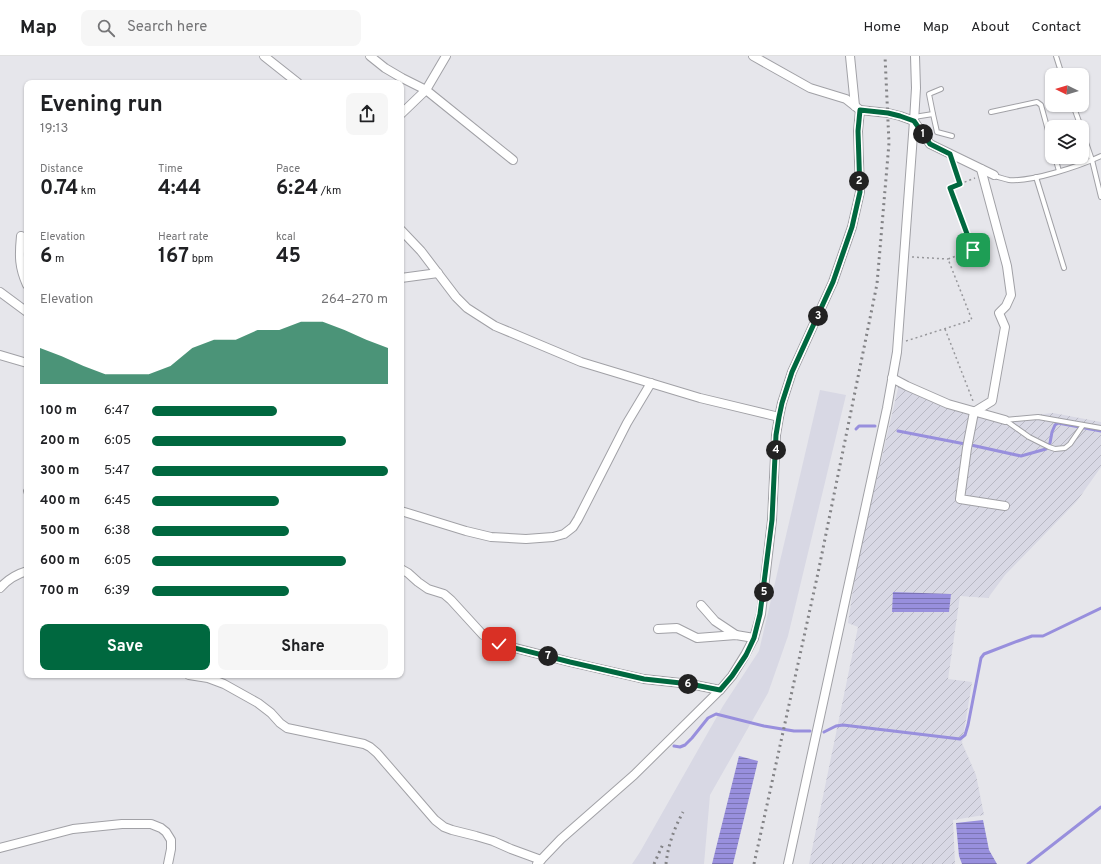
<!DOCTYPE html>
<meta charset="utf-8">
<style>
body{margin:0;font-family:Overpass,sans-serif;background:#f6f6f6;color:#202124;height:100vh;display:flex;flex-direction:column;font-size:15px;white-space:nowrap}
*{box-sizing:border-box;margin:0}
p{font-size:13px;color:#757577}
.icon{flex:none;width:22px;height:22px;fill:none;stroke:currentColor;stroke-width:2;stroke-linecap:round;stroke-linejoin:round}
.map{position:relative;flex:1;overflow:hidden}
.panel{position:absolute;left:24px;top:24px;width:380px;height:598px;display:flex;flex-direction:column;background:#fff;border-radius:8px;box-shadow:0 1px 3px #0004}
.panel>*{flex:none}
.needle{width:26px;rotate:275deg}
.controls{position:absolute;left:1045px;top:12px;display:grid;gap:8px}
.controls a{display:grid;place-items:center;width:44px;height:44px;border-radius:8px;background:#fff;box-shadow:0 1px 3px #0004;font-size:20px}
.pin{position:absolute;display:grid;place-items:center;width:34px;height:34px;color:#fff;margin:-17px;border-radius:8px;box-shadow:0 2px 6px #0006}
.km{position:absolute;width:20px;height:20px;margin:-10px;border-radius:50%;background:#222;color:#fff;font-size:11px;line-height:20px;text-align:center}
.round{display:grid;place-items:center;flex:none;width:42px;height:42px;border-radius:8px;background:#f6f6f6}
.head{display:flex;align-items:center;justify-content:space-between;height:68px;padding:0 16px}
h1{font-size:22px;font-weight:700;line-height:30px}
.stats{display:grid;grid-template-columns:repeat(3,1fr);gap:6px;height:68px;padding:4px 16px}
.stats div{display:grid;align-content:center}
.stats b{font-size:20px;font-weight:700}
.stats small{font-size:11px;font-weight:400}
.stats p{font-size:11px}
.chart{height:112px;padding:8px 16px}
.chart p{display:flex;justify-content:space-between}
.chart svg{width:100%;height:72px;margin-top:4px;fill:#00683f;opacity:.7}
.button{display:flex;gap:8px;margin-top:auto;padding:8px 16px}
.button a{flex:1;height:46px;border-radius:8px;background:#00683f;color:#fff;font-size:16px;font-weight:700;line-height:46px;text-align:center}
.button a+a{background:#f6f6f6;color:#202124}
ul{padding:0 16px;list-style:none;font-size:13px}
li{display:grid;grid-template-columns:64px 48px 1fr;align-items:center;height:30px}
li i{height:10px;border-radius:5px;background:#00683f}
header{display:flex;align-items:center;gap:24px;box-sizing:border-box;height:56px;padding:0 20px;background:#fff;border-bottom:1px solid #e0e0e0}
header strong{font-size:19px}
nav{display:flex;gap:22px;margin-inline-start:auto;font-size:14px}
.search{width:280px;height:36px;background:#f6f6f6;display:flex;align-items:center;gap:10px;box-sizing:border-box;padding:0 14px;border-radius:8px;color:#757577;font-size:15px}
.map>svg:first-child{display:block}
</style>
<header>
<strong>Map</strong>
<div class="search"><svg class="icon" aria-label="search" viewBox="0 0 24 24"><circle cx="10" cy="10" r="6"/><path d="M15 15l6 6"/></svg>Search here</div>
<nav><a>Home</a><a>Map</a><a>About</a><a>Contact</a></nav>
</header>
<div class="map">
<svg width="1101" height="808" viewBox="0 0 1101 808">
<defs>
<pattern id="industrial-furrows" width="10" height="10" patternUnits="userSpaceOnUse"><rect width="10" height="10" fill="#d8d8e4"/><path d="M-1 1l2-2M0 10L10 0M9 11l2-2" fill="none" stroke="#b8b8c3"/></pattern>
<pattern id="water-rules" width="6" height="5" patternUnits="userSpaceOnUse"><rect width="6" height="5" fill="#988fdd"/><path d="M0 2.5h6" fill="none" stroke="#7b74b2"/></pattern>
</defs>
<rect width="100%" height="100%" fill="#e6e6eb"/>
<!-- built -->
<path fill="#d8d8e4" d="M820,334L846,339L788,580L768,637L710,739L704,808H632L640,796L723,650L759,595Z"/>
<!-- industrial -->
<path fill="url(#industrial-furrows)" d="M900,324L948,345L1004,362L1053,357L1101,366V411L1077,445L1005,519L988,542L960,540L948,623L972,626L962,687L976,719L984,759L953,764L955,808H809L858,571L848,567L857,507Z"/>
<!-- water -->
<g fill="url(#water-rules)">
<path d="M893,536L951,538L949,556H892Z"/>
<path d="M739,700L758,705L733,808H712Z"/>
<path d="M983,764L989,794L997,808H962L959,800L956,767Z"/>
</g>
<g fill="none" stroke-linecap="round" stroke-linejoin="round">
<!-- stream -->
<g stroke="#988fdd" stroke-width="3">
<path d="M856,373L859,370H875"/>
<path d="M898,375L965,388"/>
<path d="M971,389L1021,400L1046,393L1050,387L1052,376L1055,369L1058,367L1101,375"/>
<path d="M824,676L836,670L843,669L960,683L965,679L968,669L981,602L984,598L1018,585L1032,580H1043L1101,552"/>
<path d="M674,690L680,691L685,689L692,682L708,662L716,658L764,670L794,675H810"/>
<path d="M1028,808L1101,751"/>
</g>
<!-- lane casing -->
<g stroke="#a1a1a6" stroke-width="6">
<g id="lane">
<path d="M1056,0L1062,19"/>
<path d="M941,33L929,38L933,58L937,76L952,80"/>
<path d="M1073,49L1081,71"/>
<path d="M991,56L1037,46L1041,49L1052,89"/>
<path d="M914,61L933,58"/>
<path d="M1082,75L1092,104L1101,141"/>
<path d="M1055,101L1059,115"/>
<path d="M994,120C999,121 1004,123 1009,124C1032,126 1080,110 1101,100"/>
<path d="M1036,121L1064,212"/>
<path d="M1005,364L1029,381L1049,391L1055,393L1065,392L1070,388L1083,369"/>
<path d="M1005,364L1038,361L1101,372"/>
<path d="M26,435L27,438"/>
</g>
</g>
<!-- street casing -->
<g stroke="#a1a1a6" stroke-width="10">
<g id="street">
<path d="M264,0L298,27"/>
<path d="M370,0L385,12L402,22L426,34L513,104"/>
<path d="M753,0L810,32L846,43L860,54L888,57L900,60L914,65L930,88L994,119"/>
<path d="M850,0L855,50"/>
<path d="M401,58L426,34L446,0"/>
<path d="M981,113L1007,210L1011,239L1006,250L999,257L1005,271L992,345L974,356L967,392L960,443L1005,450"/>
<path d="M401,174L421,195L456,241L467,252L495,270L581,306L700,342L779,361"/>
<path d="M21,180C19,200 19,211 27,229"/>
<path d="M401,222L438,217"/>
<path d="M0,236L27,256"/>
<path d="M0,299L27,307"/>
<path d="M892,322L907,330L948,348L1005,364"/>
<path d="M401,455L466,475L491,481L526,483L553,481L564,478L573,471L578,463L627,367L651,327"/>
<path d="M401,513L408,517L418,526L428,533L444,538L451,544L483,579L499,588L570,606L644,623L690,628L720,634"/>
<path d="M0,532C7,524 17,518 27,515"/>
<path d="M701,549L715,565L736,579"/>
<path d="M658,573L677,572L697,582L736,579L754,582"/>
<path d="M189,619L208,622L224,628L258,647L271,657L280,667L287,672L364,688L370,691L377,697L435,764L444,771L452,774L476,780L493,785L511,793L541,804"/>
<path d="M0,792L73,773L122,768H151L161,772L166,776L171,784V793L168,808"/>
<path d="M537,808L561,783L634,719L720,634L732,620L745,599L754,582L761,558L772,464L776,379L779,361L782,347L792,316L833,226L852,171L860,136L858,75L860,54"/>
<path d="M788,808L887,352L897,296L914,65L916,32L915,0"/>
</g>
</g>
<!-- path -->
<g stroke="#97979b" stroke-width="1.5" stroke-dasharray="2 3" stroke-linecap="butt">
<path d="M960,128L975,122"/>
<path d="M912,201L948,203"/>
<path d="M945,273L973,345"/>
<path d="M906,285L972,264L948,203L973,194L950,131L960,128L954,110"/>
</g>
<!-- lane -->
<use href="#lane" stroke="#fff" stroke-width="4"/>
<!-- street -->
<use href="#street" stroke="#fff" stroke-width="8"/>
<!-- rail -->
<g stroke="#838386" stroke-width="3" stroke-dasharray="2 4" stroke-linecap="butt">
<path d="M654,808L663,788"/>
<path d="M666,808C668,789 674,773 683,756"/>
<path d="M754,808L818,517L877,228L889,87L885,0"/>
</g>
</g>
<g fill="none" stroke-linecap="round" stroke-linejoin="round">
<!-- route casing -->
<g stroke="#fff" stroke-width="8">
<path id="route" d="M499,588L570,606L644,623L690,628L720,634L732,620L746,599L754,582L760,558L772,464L776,379L779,361L782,347L792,316L833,226L852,171L860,136L858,75L860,54L888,57L900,60L914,65L930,88L950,98L960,128L950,132L973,194"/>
</g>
<!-- route -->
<use href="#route" stroke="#00683f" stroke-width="5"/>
</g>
</svg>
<div class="controls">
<a><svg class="needle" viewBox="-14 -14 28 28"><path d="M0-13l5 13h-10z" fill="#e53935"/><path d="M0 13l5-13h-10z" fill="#757577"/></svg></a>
<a><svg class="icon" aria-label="layers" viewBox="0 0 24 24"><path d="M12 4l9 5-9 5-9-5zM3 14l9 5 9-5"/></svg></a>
</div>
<div class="pin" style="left:973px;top:194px;background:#1e9e55"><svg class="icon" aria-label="arrive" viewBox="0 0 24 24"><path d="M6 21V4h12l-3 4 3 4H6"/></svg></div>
<div class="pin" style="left:499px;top:588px;background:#d93025"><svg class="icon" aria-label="check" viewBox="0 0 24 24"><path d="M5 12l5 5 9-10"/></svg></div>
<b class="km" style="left:923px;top:78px">1</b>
<b class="km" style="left:859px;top:125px">2</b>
<b class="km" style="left:818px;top:260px">3</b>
<b class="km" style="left:776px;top:394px">4</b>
<b class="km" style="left:764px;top:536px">5</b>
<b class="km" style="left:688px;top:628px">6</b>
<b class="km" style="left:548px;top:600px">7</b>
<section class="panel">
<div class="head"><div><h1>Evening run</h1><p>19:13</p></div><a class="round"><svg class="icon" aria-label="share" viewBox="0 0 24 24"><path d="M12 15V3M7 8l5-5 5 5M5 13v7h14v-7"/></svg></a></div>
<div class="stats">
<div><p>Distance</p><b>0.74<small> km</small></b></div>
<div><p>Time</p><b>4:44</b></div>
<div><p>Pace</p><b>6:24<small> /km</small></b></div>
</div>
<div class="stats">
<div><p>Elevation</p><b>6<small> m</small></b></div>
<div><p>Heart rate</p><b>167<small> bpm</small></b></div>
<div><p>kcal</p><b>45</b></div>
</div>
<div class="chart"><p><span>Elevation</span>264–270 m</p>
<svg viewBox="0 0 160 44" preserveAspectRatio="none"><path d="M0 44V22L10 27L20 33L30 38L40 38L50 38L60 33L70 22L80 17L90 17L100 11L110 11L120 6L130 6L140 11L150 17L160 22V44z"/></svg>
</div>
<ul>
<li><b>100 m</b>6:47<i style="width:53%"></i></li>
<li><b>200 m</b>6:05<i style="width:82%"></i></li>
<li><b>300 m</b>5:47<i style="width:100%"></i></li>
<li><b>400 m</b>6:45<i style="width:54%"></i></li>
<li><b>500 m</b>6:38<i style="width:58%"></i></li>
<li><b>600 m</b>6:05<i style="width:82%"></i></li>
<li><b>700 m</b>6:39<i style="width:58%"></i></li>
</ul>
<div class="button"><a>Save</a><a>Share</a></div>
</section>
</div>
